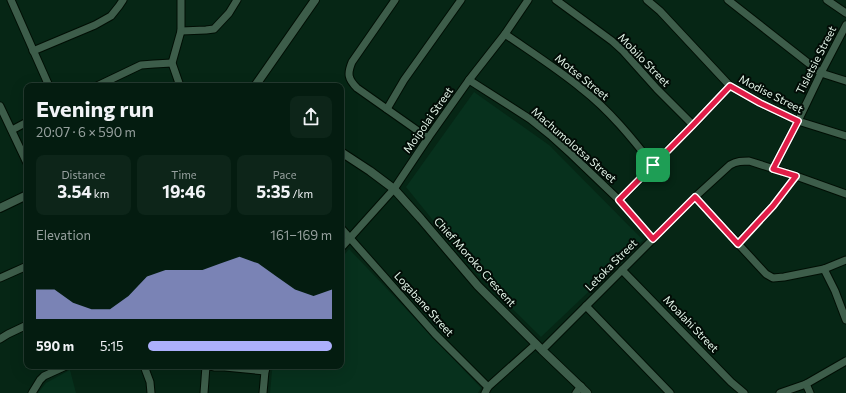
<!DOCTYPE html>
<meta charset="utf-8">
<style>
body{margin:0;font-family:Commissioner,sans-serif;background:#0d2519;color:#f1f3f6;height:100vh;display:flex;flex-direction:column;font-size:15px;white-space:nowrap}
*{box-sizing:border-box;margin:0}
p{font-size:13px;color:#97a19f}
.icon{flex:none;width:22px;height:22px;fill:none;stroke:currentColor;stroke-width:2;stroke-linecap:round;stroke-linejoin:round}
.map{position:relative;flex:1;overflow:hidden}
.details{position:absolute;left:24px;top:83px;width:320px;height:286px;display:flex;flex-direction:column;background:#041c10;border-radius:8px;box-shadow:0 4px 16px #0002,0 0 0 1px #253a30}
.details>*{flex:none}
.pin{position:absolute;display:grid;place-items:center;width:34px;height:34px;color:#fff;margin:-17px;border-radius:8px;box-shadow:0 2px 6px #0006}
.round{display:grid;place-items:center;flex:none;width:42px;height:42px;border-radius:8px;background:#0d2519}
.head{display:flex;align-items:center;justify-content:space-between;height:68px;padding:0 12px}
h1{font-size:22px;font-weight:700;line-height:30px}
.stats{display:grid;grid-template-columns:repeat(3,1fr);gap:6px;height:68px;padding:4px 12px}
.stats div{display:grid;align-content:center;border-radius:8px;background:#0d2519;text-align:center}
.stats b{font-size:17px;font-weight:700}
.stats small{font-size:11px;font-weight:400}
.stats p{font-size:11px}
.chart{height:112px;padding:8px 12px}
.chart p{display:flex;justify-content:space-between}
.chart svg{width:100%;height:72px;margin-top:4px;fill:#acaffb;opacity:.7}
ul{padding:0 12px;list-style:none;font-size:13px}
li{display:grid;grid-template-columns:64px 48px 1fr;align-items:center;height:30px}
li i{height:10px;border-radius:5px;background:#acaffb}
.map>svg:first-child{display:block}
</style>
<div class="map">
<svg width="846" height="393" viewBox="0 0 846 393">
<rect width="100%" height="100%" fill="#062615"/>
<!-- built -->
<g fill="#07311d">
<path d="M474,92L549,145L643,240L541,337L474,271L406,187Z"/>
<path d="M349,249L481,388L478,393H270L272,371L274,366H341V259Z"/>
<path d="M70,370L76,393H38L46,383Z"/>
</g>
<g fill="none" stroke-linecap="round" stroke-linejoin="round">
<!-- minor casing -->
<g stroke="#000e04" stroke-width="9">
<g id="minor">
<path d="M11,0L49,86"/>
<path d="M395,0L352,62C347,74 348,79 357,88L428,138"/>
<path d="M556,0L612,41L623,51L657,89L693,125"/>
<path d="M647,0L660,11L730,86L760,103L798,121L846,136"/>
<path d="M728,0L821,73L846,81"/>
<path d="M827,0L846,13"/>
<path d="M181,31L206,30L214,29L229,13L237,0"/>
<path d="M505,34C531,52 558,69 582,89C609,110 632,138 653,165"/>
<path d="M33,51L95,25L111,16L119,6L123,0"/>
<path d="M469,80L530,119L550,135L571,154L619,200L653,239"/>
<path d="M97,86L141,65L154,64L172,63"/>
<path d="M180,86L172,63L181,31V0"/>
<path d="M0,106L27,163"/>
<path d="M387,109L404,80L461,0"/>
<path d="M12,130L27,122"/>
<path d="M773,169L798,121L821,73L846,25"/>
<path d="M695,197L766,274L773,278L784,277L824,269L846,260"/>
<path d="M619,200L693,125L730,86"/>
<path d="M341,228L435,334L488,387"/>
<path d="M737,244L773,206L796,176"/>
<path d="M341,248L394,189L428,138L469,80L505,34L528,0"/>
<path d="M824,269L835,291L846,320"/>
<path d="M622,270L731,382L744,393"/>
<path d="M0,278L27,266"/>
<path d="M586,306L670,393"/>
<path d="M0,339L8,334L27,325"/>
<path d="M542,350L695,197L730,165C737,161 742,161 749,161L796,176L846,194"/>
<path d="M144,366L150,382L151,393"/>
<path d="M210,366L215,367H225L265,371"/>
<path d="M806,384L810,393"/>
<path d="M32,393L40,380L44,376L66,366"/>
<path d="M204,393L206,366"/>
<path d="M263,393L265,371L267,366"/>
<path d="M485,393L488,387L536,344"/>
<path d="M576,393L581,386"/>
<path d="M780,393L806,384L846,361"/>
</g>
</g>
<!-- tertiary casing -->
<g stroke="#000e04" stroke-width="10">
<g id="tertiary">
<path d="M255,86L315,0"/>
<path d="M341,152L370,171L394,189L421,219L478,286L542,350L587,393"/>
<path d="M0,208L27,195"/>
</g>
</g>
<!-- minor -->
<use href="#minor" stroke="#3d5d4a" stroke-width="7"/>
<!-- tertiary -->
<use href="#tertiary" stroke="#3d5d4a" stroke-width="8"/>
</g>
<g fill="none" stroke-linecap="round" stroke-linejoin="round">
<!-- route casing -->
<g stroke="#fff" stroke-width="8">
<path id="route" d="M730,86L760,103L798,121L773,169L796,176L773,206L738,244L695,197L653,239L619,200L693,125Z"/>
</g>
<!-- route -->
<use href="#route" stroke="#e11d48" stroke-width="5"/>
</g>
<g text-anchor="middle" stroke-width="4" stroke-linejoin="round" paint-order="stroke">
<!-- street labels -->
<g font-size="11" fill="#e4f6ea" stroke="#020c06">
<text transform="translate(644 60) rotate(46)" y="4">Mobilo Street</text>
<text transform="translate(816 60) rotate(-63)" y="4">Tisletsie Street</text>
<text transform="translate(582 77) rotate(39)" y="4">Motse Street</text>
<text transform="translate(771 94) rotate(27)" y="4">Modise Street</text>
<text transform="translate(428 120) rotate(-55)" y="4">Moipolai Street</text>
<text transform="translate(574 145) rotate(41)" y="4">Machumolotsa Street</text>
<text transform="translate(475 262) rotate(48)" y="4">Chief Moroko Crescent</text>
<text transform="translate(611 265) rotate(-45)" y="4">Letoka Street</text>
<text transform="translate(424 304) rotate(48)" y="4">Logabane Street</text>
<text transform="translate(691 324) rotate(46)" y="4">Moalahi Street</text>
</g>
</g>
</svg>
<div class="pin" style="left:653px;top:165px;background:#1e9e55"><svg class="icon" aria-label="arrive" viewBox="0 0 24 24"><path d="M6 21V4h12l-3 4 3 4H6"/></svg></div>
<section class="details">
<div class="head"><div><h1>Evening run</h1><p>20:07 · 6 × 590 m</p></div><a class="round"><svg class="icon" aria-label="share" viewBox="0 0 24 24"><path d="M12 15V3M7 8l5-5 5 5M5 13v7h14v-7"/></svg></a></div>
<div class="stats">
<div><p>Distance</p><b>3.54<small> km</small></b></div>
<div><p>Time</p><b>19:46</b></div>
<div><p>Pace</p><b>5:35<small> /km</small></b></div>
</div>
<div class="chart"><p><span>Elevation</span>161–169 m</p>
<svg viewBox="0 0 160 44" preserveAspectRatio="none"><path d="M0 44V26L10 26L20 34L30 38L40 38L50 30L60 18L70 14L80 14L90 14L100 10L110 6L120 10L130 18L140 26L150 30L160 26V44z"/></svg>
</div>
<ul>
<li><b>590 m</b>5:15<i style="width:100%"></i></li>
</ul>
</section>
</div>
